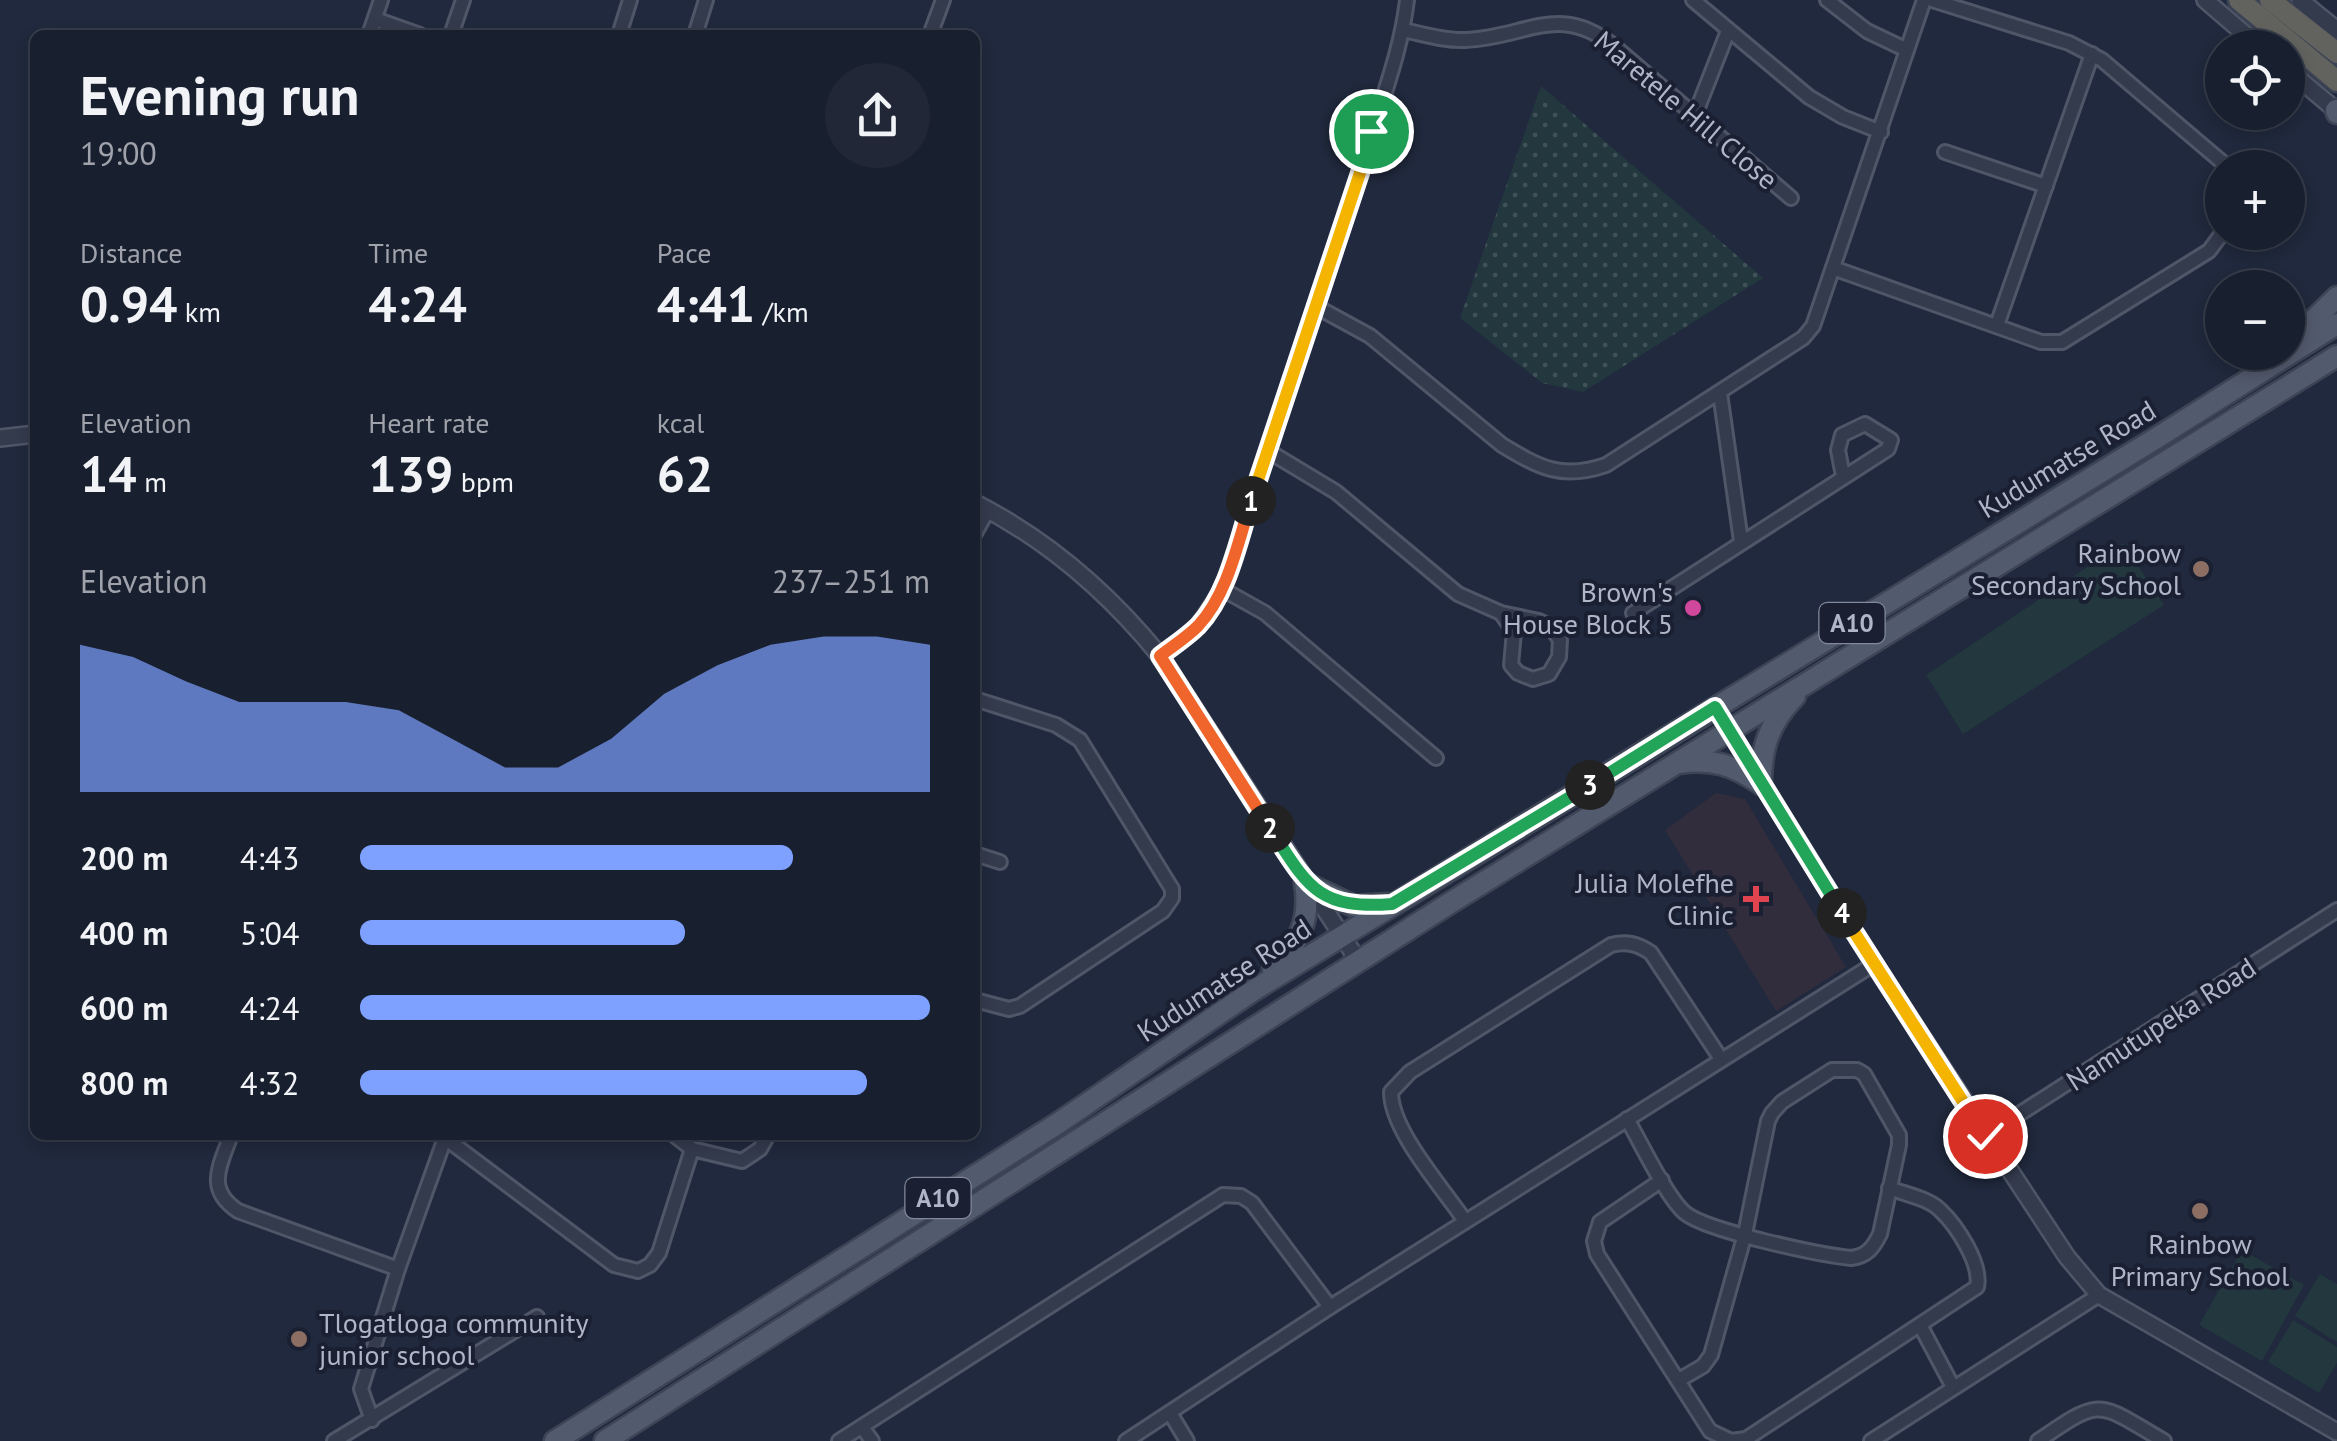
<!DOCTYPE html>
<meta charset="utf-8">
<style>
body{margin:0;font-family:"PT Sans",sans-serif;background:#212736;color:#f1f3f6;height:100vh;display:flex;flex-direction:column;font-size:38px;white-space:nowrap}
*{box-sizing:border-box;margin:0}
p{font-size:32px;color:#9fa2aa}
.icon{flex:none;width:55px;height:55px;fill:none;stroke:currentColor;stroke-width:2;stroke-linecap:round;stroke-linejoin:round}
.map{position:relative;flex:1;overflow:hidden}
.sheet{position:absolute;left:30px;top:30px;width:950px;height:1110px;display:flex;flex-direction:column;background:#181f2e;border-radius:15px;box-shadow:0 5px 15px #0003,0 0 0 2px #363d4a}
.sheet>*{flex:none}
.fabs{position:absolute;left:2205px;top:30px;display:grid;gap:20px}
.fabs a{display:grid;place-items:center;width:100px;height:100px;border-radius:50%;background:#181f2e;box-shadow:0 5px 15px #0003,0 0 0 2px #363d4a;font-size:50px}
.pin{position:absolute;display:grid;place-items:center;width:85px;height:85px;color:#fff;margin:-42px;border:5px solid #fff;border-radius:50%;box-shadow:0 2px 10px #0007}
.km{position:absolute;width:50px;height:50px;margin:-25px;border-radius:50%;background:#222;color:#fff;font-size:28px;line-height:50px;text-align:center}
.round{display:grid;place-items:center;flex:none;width:105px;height:105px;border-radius:52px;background:#212736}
.overview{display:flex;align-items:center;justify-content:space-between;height:170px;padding:0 50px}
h1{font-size:55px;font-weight:600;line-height:75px}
.figures{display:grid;grid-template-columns:repeat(3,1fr);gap:15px;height:170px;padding:10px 50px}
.figures div{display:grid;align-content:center}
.figures b{font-size:50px;font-weight:600}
.figures small{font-size:28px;font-weight:400}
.figures p{font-size:28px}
.chart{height:280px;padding:20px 50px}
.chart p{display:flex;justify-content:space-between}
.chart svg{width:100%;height:180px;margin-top:10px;fill:#7ea0ff;opacity:.7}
ul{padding:0 50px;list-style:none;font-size:32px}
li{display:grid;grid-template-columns:160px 120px 1fr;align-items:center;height:75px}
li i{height:25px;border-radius:12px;background:#7ea0ff}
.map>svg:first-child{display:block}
</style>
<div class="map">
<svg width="2337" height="1441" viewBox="0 0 2337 1441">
<defs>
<pattern id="park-dots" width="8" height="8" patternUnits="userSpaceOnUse" patternTransform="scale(2.5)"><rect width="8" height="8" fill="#22373e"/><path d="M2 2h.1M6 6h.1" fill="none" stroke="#405258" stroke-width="1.8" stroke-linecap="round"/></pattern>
</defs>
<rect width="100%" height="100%" fill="#20293d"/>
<!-- medical -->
<path fill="#312d3d" d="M1716,793L1745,799L1846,967L1776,1011L1665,830Z"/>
<!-- grass -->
<g fill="#22373e">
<path d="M2123,543L2164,605L1963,734L1926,675Z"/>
<path d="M2242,1250L2304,1285L2262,1361L2199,1325Z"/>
<path d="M2320,1274L2337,1284V1342L2295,1316Z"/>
<path d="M2293,1320L2337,1347V1363L2319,1393L2268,1362Z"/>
</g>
<!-- park -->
<path fill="url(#park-dots)" d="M1541,86L1763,278L1583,392L1542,383L1460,318Z"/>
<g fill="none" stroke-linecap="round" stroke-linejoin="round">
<!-- minor casing -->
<g stroke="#4f5667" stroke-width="18">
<g id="minor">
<path d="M1693,0L1809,97L1843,117L1881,132"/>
<path d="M1827,0L1867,31L1907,50"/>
<path d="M1932,0L2069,43L2102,60L2229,168"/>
<path d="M375,19L420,35"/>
<path d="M1403,30C1423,34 1445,41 1465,40C1526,38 1559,1 1615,47L1791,198"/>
<path d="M369,35L381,0"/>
<path d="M451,35L463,0"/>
<path d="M619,35L630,0"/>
<path d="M695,35L706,0"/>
<path d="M930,35L943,0"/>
<path d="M1695,115L1728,31"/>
<path d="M1945,152L2046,186"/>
<path d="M1833,268L2041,342H2062L2209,251L2223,232"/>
<path d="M1315,306L1370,336L1502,445C1540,468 1562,480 1606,465L1803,338L1813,326L1924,0"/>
<path d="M1997,325L2092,54"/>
<path d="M1720,393L1741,541"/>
<path d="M1268,451L1336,492L1458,594L1501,613L1539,621L1551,627L1560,640L1559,657L1549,674L1533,679L1518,673L1511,665L1514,632L1501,613"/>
<path d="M975,533L988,510"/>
<path d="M1222,589L1265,613L1436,758"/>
<path d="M1633,613L1888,449L1891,440L1865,424L1842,435L1838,450L1843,476"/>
<path d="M1160,656L1198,625L1222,589L1361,173C1375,115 1400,60 1407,0"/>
<path d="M975,699L1056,725L1080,740L1172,889V898L1163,911L1020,1006L1009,1009L975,1000"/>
<path d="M975,854L1000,862"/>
<path d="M1627,1119C1640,1141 1667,1198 1685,1213C1707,1231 1820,1255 1851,1258C1867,1256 1873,1248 1880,1234L1899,1145V1135L1864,1074L1857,1070H1832L1782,1102L1772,1113L1768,1121L1745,1234L1711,1355L1703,1366L1679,1380"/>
<path d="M231,1135C220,1166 205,1189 238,1211L398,1269"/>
<path d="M441,1135L614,1265L638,1271L650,1265L659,1253L692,1149"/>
<path d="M674,1135L692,1149L742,1161L760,1149L768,1135"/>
<path d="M1985,1136L2337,910"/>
<path d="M1662,1180L1600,1222L1594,1241L1597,1254L1710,1431L1731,1441L1746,1439L1977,1287C1982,1264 1957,1226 1940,1210C1928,1198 1904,1194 1889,1188"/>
<path d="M1465,1221C1443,1188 1391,1131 1391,1092L1410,1072L1611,945C1627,941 1638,944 1651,953L1721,1059"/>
<path d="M1920,1325L1953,1387"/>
<path d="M1170,1413L1187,1441"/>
<path d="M372,1420L361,1389L398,1269L445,1138"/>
<path d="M862,1427L872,1441"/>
<path d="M334,1441L537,1317"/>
<path d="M839,1441L1223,1195L1241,1196L1252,1203L1330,1307"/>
<path d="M1126,1441L1330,1307L1874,964"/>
<path d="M1871,1441L2099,1295"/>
<path d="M2038,1441C2103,1396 2097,1402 2164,1441"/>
</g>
</g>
<!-- tertiary casing -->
<g stroke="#4f5667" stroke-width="20">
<g id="tertiary">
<path d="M2205,0L2261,48"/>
<path d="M2300,0L2337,30"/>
<path d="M2288,70L2337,111"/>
<path d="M0,438L35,434"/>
<path d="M975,503C1048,540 1108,592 1160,656L1359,962"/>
<path d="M1715,707L1874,964L2067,1257L2099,1295L2337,1432"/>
</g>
</g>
<!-- primary casing -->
<g stroke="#3d4455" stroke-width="25">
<g id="primary">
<path d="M2336,110L2337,113"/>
<path d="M2292,341L2337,297"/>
<path d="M1679,763C1713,758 1733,765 1761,784"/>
<path d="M1761,784C1761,747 1769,723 1795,696"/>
<path d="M1305,883L1354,906L1388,904"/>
<path d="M1273,970C1299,943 1311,921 1305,883"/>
<path d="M555,1441L1057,1124L1254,990L2155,439L2337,324"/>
<path d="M605,1441L1450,903L2337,356"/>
</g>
</g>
<!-- trunk casing -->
<g stroke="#3c4354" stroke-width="25">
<g id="trunk">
<path d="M2239,0L2337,81"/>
<path d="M2270,0L2337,53"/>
</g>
</g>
<!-- minor -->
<use href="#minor" stroke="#343b4d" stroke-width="12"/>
<!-- tertiary -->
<use href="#tertiary" stroke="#343b4d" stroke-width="15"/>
<!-- primary -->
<use href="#primary" stroke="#525a6d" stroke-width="20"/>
<!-- trunk -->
<use href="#trunk" stroke="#62625f" stroke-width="20"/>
</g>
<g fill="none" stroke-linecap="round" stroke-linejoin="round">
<!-- split-1 casing -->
<g stroke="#fff" stroke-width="20">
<path id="split-1" d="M1251,501L1360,173L1371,131"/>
</g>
<!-- split-2 casing -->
<g stroke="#fff" stroke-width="20">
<path id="split-2" d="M1251,501C1238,542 1228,594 1198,626C1187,637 1173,646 1160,656L1270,828"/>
</g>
<!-- split-3 casing -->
<g stroke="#fff" stroke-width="20">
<path id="split-3" d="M1270,828C1307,885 1317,910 1392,904L1590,785"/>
</g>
<!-- split-4 casing -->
<g stroke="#fff" stroke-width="20">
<path id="split-4" d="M1590,785L1715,707L1842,913"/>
</g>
<!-- split-5 casing -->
<g stroke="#fff" stroke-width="20">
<path id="split-5" d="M1842,913L1985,1136"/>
</g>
<!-- split-1 -->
<use href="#split-1" stroke="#f5b400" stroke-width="12"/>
<!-- split-2 -->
<use href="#split-2" stroke="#f0652b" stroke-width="12"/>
<!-- split-3 -->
<use href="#split-3" stroke="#22a559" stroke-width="12"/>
<!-- split-4 -->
<use href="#split-4" stroke="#22a559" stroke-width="12"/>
<!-- split-5 -->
<use href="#split-5" stroke="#f5b400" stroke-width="12"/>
</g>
<!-- markers -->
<g fill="#8d6e63" stroke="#1a2031" stroke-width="4">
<circle cx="2201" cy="569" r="10"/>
<circle cx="2200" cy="1211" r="10"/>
<circle cx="299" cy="1339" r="10"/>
</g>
<circle fill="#d1479c" stroke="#1a2031" stroke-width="4" cx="1693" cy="608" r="10"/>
<path fill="#e0444e" stroke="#1a2031" stroke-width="4" d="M1751 884h10v10h10v10h-10v10h-10v-10h-10v-10h10z"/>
<g text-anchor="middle" stroke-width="8" stroke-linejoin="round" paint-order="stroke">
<!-- shield labels -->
<g fill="#1a2031" stroke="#82899b" stroke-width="2.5">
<rect x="1819.5" y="603" width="65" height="40" rx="8"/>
<rect x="905.5" y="1178" width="65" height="40" rx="8"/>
</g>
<g font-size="25" font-weight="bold" fill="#afb6c8">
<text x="1852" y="632">A10</text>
<text x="938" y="1207">A10</text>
</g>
<!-- street labels -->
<g font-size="28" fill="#afb6c8" stroke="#1a2031">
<text transform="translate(1686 110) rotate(40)" y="10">Maretele Hill Close</text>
<text transform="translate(2067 459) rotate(-31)" y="10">Kudumatse Road</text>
<text transform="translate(1224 980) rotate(-33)" y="10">Kudumatse Road</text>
<text transform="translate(2161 1024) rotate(-33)" y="10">Namutupeka Road</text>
</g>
<!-- poi labels -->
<g font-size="28" fill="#afb6c8" stroke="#1a2031" text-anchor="end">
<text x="2181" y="563">Rainbow<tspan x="2181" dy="32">Secondary School</tspan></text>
<text x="1673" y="602">Brown's<tspan x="1673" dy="32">House Block 5</tspan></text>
<text x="1734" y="893">Julia Molefhe<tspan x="1734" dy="32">Clinic</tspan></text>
<text x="2200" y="1254" text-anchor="middle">Rainbow<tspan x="2200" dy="32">Primary School</tspan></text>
<text x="319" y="1333" text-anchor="start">Tlogatloga community<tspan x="319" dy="32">junior school</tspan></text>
</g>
</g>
</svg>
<div class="fabs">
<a><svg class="icon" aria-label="locate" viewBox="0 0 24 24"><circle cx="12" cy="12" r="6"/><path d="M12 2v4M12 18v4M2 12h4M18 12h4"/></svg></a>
<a>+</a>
<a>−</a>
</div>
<div class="pin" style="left:1371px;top:131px;background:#1e9e55"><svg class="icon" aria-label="arrive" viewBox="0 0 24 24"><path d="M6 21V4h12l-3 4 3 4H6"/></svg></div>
<div class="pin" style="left:1985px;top:1136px;background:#d93025"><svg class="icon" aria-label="check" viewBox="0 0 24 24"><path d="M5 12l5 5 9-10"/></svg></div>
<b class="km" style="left:1251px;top:501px">1</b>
<b class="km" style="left:1270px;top:828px">2</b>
<b class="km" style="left:1590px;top:785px">3</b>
<b class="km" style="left:1842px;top:913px">4</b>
<section class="sheet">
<div class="overview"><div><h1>Evening run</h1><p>19:00</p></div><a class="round"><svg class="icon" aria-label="share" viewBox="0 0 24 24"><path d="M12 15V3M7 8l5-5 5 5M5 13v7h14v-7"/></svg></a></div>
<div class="figures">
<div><p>Distance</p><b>0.94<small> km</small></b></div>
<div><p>Time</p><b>4:24</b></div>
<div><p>Pace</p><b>4:41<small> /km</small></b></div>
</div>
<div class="figures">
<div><p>Elevation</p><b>14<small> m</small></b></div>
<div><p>Heart rate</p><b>139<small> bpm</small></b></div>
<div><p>kcal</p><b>62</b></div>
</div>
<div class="chart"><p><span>Elevation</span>237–251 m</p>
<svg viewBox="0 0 160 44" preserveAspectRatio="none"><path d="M0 44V8L10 11L20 17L30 22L40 22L50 22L60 24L70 31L80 38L90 38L100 31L110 20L120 13L130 8L140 6L150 6L160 8V44z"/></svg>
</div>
<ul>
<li><b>200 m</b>4:43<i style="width:76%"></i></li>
<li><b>400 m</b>5:04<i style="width:57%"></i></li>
<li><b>600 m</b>4:24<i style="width:100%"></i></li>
<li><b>800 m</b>4:32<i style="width:89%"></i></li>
</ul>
</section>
</div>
